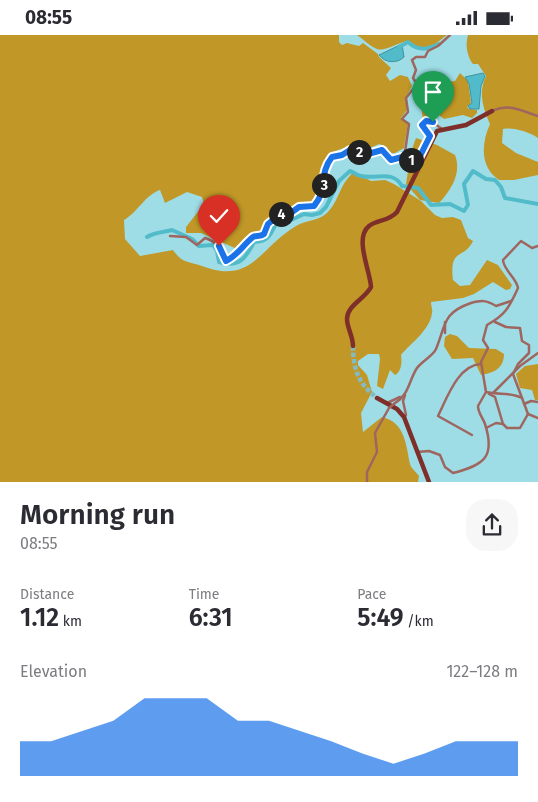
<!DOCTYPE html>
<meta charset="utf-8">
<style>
body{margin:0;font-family:"Fira Sans",sans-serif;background:#f7f7f7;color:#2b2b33;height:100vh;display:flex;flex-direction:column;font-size:19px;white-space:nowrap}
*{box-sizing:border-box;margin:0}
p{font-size:16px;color:#7c7c81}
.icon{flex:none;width:28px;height:28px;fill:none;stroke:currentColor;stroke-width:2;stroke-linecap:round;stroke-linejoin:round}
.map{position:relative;height:447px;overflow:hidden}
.drawer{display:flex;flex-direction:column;background:#fff;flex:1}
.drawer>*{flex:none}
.pin{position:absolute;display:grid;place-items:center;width:42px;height:42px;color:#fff;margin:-51px -21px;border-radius:50% 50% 50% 0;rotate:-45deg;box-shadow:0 0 5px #0007}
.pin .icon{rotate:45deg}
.km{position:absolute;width:25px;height:25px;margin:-12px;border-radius:50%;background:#222;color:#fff;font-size:14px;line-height:25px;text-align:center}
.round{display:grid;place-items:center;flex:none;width:52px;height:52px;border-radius:20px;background:#f7f7f7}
.headline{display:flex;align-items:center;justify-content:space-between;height:85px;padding:0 20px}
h1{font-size:28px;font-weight:600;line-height:38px}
.metrics{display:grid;grid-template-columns:repeat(3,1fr);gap:8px;height:85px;padding:5px 20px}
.metrics div{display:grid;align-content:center}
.metrics b{font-size:25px;font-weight:600}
.metrics small{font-size:14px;font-weight:400}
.metrics p{font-size:14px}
.chart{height:140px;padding:10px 20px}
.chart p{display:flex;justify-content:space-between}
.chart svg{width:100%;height:90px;margin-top:5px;fill:#1a73e8;opacity:.7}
.status{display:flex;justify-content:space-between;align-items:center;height:35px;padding:0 25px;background:#fff;direction:ltr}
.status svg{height:14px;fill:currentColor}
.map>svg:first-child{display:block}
</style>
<div class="status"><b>08:55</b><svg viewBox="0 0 49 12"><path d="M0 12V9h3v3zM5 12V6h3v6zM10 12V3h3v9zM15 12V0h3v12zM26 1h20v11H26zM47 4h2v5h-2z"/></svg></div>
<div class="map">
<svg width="538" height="447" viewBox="0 0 538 447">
<rect width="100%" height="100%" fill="#9edde6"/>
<!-- forest -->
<g fill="#c19827">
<path d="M0,0H339V7L342,10L347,8L359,11L363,8L378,19L379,22L391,33L386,40L390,46L400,40L408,42L412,51L406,62L407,75L401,83L408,88L404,113L395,118H389L387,112L379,109L370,113L354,110L335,116L323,127L316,164C304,174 286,175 273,184C269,187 267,193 263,196C257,201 243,211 237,214L201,198H186V192L204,169L202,162L187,157L165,168L160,155C145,160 138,177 124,185L125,204L140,221L173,215C182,228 187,226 202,231C252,250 259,213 296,191C306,185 319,186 327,178C340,165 339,149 354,137L371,146L385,145L394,149L421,166L435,180L442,183L453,182L461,185L468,203L473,206C464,225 449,212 453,245L460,251L470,250L487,225L498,230L512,250L510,254L506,255L493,247L474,259L463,263L431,267C431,271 433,275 432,278C430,295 411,308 401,320C402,326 402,336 395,340L390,335L383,354L377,351L380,324L379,319H368L358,326V330L367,340L372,357L361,378L363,397L382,382C405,387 406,410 410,429C411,433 416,437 419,441L418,447H0Z"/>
<path d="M357,0H447C434,9 425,23 408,6C399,7 385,17 377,14C371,12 363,4 357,0Z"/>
<path d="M468,0H538V103C529,97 514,92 503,94L502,108L516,118L538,127V140L514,145H499C480,132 481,109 490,89C483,73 478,58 486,41L478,29H473C467,21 465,10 468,0Z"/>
<path d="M460,38L468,46L471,68L467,72L469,74L477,75V78L472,83L463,80L444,84L439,80L440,69L430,83L423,86L421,69L430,58H442L444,60V57L448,55L444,51L446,47L455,46Z"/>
<path d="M416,103L437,110L455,120C462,138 451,155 439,168L420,165L406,149L411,117Z"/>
<path d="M450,299L457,301L469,313L496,314L504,319C504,333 494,338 481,340L473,323L452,324L444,311L445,302Z"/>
<path d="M538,329V365H535L532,355L520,353L516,339L525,331Z"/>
</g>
<!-- water -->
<g fill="#52bbc9" stroke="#41929d">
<path d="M402,9L404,22C397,29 385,28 379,20Z"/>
<path d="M483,38L485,41L481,51L479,74H470L468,71L472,68L469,49L465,42Z"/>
</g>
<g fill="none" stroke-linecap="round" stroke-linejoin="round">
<!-- river -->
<g stroke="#52bbc9" stroke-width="4">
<path d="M399,12L408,7C418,16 426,15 439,9"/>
<path d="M147,202C155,197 164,197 172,195L192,204L199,211L213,210L217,216L219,227C239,233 246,223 254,207C272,206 270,197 279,184L291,185L304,179L312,180L320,178L326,172L339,146L350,136C354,137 356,140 361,141C376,145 392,134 402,151L418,153L431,170L450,169L464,176L468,170L464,149L473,136L486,144L495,145L501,152L505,163L538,169"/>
</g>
<!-- secondary-tunnel -->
<path stroke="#83bbc3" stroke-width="4.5" stroke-dasharray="4.5 2" stroke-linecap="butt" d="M353,311C353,335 359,349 377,363"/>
<!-- street -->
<g stroke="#9e665f" stroke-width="2.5">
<path d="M492,76C510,68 521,76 538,81"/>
<path d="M410,124L405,117L409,89L402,84L408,77L406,63L417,49L413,43L416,35L412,25L416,22H425L428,16L438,11L450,0"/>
<path d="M170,201L186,202L197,210L205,203C218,207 221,215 226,226L238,219L243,211L255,201H261L266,197L267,189L279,180L288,179L299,172L314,171C329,153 318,140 331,122L343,120L349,115L365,119L384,115L391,125L403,122L418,125L429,101L422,92L423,88L431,86L442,94"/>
<path d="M495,287L506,292L520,293L522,306L529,310V318L518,329L513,339L528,379"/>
<path d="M445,298V287"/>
<path d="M493,358L520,331L538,318"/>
<path d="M489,359L495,362L503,389L507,393H520L528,379"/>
<path d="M522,363C510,357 499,360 486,357L481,327L488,313L483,305L487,290C505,280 509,273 518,253C516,242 504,236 503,225L521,206L532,213L538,211"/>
<path d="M387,368L400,362"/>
<path d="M395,368C409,360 409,345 417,333C422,326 433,321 436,314C446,290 442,278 471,268C482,265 486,265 496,271L511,266"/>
<path d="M524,369L531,366L538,367"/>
<path d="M528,379L538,383"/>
<path d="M404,382L406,380L403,366L405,360"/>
<path d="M486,393L496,388L503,389"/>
<path d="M472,400L438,381C447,363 458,330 481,329"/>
<path d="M417,417L429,416L440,420L445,432L453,438C483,430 496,423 485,389C483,383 478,378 478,371L486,357"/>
<path d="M367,447V437L377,417L375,398L389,373"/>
</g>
<!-- secondary -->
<g stroke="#7f2f29" stroke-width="4.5">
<path d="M353,311C353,301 347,293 347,284C347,270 365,264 371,252C370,235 354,203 369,191C378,184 388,187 397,177L437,96L466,90L492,76"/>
<path d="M377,363L397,374L404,382L429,447"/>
</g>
<!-- street-bridge -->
<path stroke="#9e665f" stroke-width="2.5" d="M389,373L395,368"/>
</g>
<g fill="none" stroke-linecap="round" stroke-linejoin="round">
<!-- route casing -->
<g stroke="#fff" stroke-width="10">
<path id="route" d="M219,211L226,226C238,220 243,210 253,202C256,200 260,202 264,199L268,189L279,180H288L299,172L314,171C329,153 318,140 332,122L342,120L350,115L368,119L382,115L391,125L402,122L418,125L430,101L422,90L426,86L433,87"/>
</g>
<!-- route -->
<use href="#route" stroke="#1a73e8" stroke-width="6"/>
</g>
</svg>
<div class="pin" style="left:433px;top:87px;background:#1e9e55"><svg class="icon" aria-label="arrive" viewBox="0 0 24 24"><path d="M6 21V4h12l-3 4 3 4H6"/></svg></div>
<div class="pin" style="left:219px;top:211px;background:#d93025"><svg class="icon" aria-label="check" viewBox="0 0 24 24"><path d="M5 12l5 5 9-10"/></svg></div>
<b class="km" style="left:411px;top:125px">1</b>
<b class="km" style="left:359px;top:117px">2</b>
<b class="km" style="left:324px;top:150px">3</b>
<b class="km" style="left:281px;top:179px">4</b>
</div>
<section class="drawer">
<div class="headline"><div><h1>Morning run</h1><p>08:55</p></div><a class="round"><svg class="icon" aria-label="share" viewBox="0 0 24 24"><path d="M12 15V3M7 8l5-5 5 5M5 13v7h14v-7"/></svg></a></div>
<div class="metrics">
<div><p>Distance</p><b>1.12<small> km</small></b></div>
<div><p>Time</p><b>6:31</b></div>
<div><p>Pace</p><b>5:49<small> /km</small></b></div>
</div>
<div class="chart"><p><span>Elevation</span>122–128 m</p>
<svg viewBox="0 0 160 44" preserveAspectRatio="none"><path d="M0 44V27L10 27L20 22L30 17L40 6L50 6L60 6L70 17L80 17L90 22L100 27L110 33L120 38L130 33L140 27L150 27L160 27V44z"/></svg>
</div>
</section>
